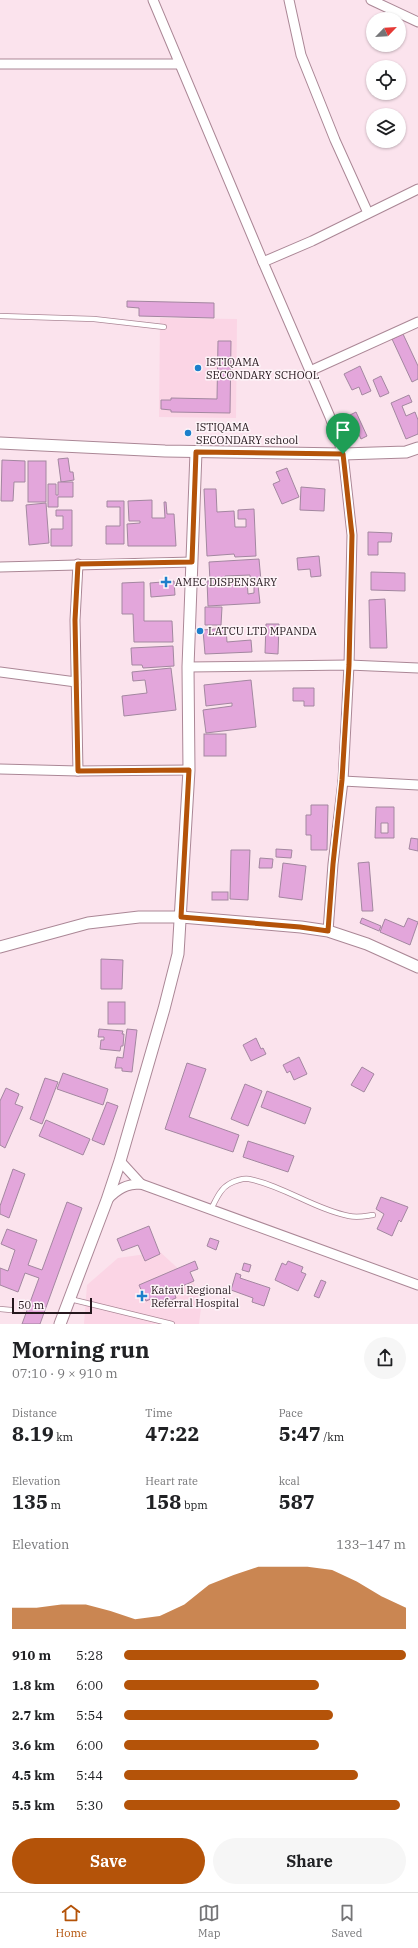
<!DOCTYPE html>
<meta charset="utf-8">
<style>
body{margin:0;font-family:"IBM Plex Serif",serif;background:#f6f6f6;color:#202124;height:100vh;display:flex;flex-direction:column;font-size:15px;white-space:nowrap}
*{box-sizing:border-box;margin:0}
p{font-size:13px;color:#757577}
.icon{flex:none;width:22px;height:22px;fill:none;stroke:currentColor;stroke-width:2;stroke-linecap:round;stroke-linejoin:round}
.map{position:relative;height:1324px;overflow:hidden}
.drawer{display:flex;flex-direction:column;background:#fff;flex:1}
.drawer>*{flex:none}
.needle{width:26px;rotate:65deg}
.tools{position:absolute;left:366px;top:12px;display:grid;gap:8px}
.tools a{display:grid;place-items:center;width:40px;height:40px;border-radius:50%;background:#fff;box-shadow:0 1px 3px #0004;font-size:20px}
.scale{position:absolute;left:12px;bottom:10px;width:80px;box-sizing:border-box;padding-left:4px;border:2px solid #25171d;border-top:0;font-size:11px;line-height:14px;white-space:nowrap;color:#25171d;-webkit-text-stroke:3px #fef5f9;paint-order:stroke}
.pin{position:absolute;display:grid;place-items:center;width:34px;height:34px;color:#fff;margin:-41px -17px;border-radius:50% 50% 50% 0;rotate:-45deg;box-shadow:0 0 4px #0007}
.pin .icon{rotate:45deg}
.round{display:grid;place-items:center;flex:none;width:42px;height:42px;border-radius:21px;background:#f6f6f6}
.overview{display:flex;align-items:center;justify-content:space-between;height:68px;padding:0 12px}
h1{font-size:22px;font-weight:800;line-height:30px}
.stats{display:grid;grid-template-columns:repeat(3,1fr);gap:6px;height:68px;padding:4px 12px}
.stats div{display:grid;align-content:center}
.stats b{font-size:20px;font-weight:800}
.stats small{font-size:11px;font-weight:400}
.stats p{font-size:11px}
.chart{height:112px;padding:8px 12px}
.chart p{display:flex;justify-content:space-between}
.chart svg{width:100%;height:72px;margin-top:4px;fill:#b45309;opacity:.7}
.cta{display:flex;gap:8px;margin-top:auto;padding:8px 12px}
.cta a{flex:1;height:46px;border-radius:24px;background:#b45309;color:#fff;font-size:16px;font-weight:800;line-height:46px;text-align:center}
.cta a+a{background:#f6f6f6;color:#202124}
ul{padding:0 12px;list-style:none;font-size:13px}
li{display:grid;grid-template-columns:64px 48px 1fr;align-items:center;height:30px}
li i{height:10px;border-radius:5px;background:#b45309}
.menu{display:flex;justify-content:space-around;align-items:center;height:56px;border-top:1px solid #e0e0e0;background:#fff;font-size:11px;color:#757577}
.menu a{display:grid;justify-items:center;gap:2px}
.menu .active{color:#b45309}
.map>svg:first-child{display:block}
</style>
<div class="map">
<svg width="418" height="1324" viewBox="0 0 418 1324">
<rect width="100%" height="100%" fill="#fbe3ed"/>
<!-- built -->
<g fill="#fbd5e5">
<path d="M160,318L237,319L236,418L159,417Z"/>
<path d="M160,1252L194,1283L201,1308L199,1324H84L87,1285L118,1258Z"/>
</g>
<!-- building -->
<g fill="#e3a6db" stroke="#a387a0" fill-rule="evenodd">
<path d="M127,301L214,303V318L139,316V308L127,307Z"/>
<path d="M403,334L418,366V379L412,382L392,339Z"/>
<path d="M218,341H231L230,413L171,412V410L161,409V400H171V398L217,399Z"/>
<path d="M360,366L371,391L362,395L359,387L352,390L344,374Z"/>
<path d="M381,376L389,393L380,397L373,380Z"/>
<path d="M409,395L412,402L402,406L406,416L415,412L418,420V434L406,439L391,403Z"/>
<path d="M356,412L367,436L361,439L350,415Z"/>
<path d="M68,458L70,472H73L74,480L61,482L58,459Z"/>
<path d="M2,460L25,461V482H14L13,501H1Z"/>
<rect x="28" y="461" width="18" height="41"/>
<path d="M287,468L299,497L282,504L273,484L280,481L276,472Z"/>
<path d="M58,482H73V497H58V507H48V484H56V495H58Z"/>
<path d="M301,487L325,489L324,511L300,510Z"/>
<path d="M204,489H216L217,512L234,511L235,527H246V519H238V510L254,509L256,556L235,557L234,554L207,556Z"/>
<path d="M152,500V518H165L164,502H166L167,514H174L176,546H128L127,524L140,523V521H129L128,501Z"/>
<path d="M107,501H124V544H106V526H120V507H107Z"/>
<path d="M46,503L49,543L29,545L26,505Z"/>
<path d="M56,510H72V546H51V529H63V516H56Z"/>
<path d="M368,532L392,533L391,542H378V555H368Z"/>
<path d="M319,556L321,576L311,577L310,569L298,570L297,558Z"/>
<path d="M259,559L261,581L250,582V575L225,576L226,582L247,581L248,594L254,593V585H258L260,603L208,606L207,581H210L209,562Z"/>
<path d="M371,572L405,573V591L371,590Z"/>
<path d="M174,581L175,595L151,597L150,583Z"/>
<path d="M144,582V621H172L173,642H134L133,614H122V583Z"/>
<path d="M385,599L387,648H370L369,600Z"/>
<path d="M205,607H222L221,625H205Z"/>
<path d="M266,624H279L278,654L265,653Z"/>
<path d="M226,628L227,642L251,640L252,652L205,654L203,630Z"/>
<path d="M173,646L174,666L143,668L142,665H132L131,648Z"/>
<path d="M171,668L176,710L124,716L122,696L147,693L145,680L133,681L132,672Z"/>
<path d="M251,680L256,727L206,733L203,710L232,706V703L206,706L204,685Z"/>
<path d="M293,688H314V706H304V701H293Z"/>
<rect x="204" y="734" width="22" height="22"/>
<path d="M311,805H328L327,850H311V835H306V815H311Z"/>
<path d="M376,807H394V838H375ZM381,823H388V833H381Z"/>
<path d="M411,838L418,839V851L409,849Z"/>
<path d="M276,849L292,850L291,858L276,857Z"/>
<path d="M231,850H250L248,900L230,899Z"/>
<path d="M260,858L273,859L272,868H259Z"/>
<path d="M369,862L373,911H362L358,863Z"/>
<path d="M283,863L306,866L302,900L279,897Z"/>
<rect x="212" y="892" width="16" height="8"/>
<path d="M362,918L381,926L379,931L360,923Z"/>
<path d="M408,918L418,922L410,945L380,932L385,919L404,927Z"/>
<path d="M101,959L123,960L122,989H101Z"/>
<rect x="108" y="1002" width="17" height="22"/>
<path d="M99,1029L123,1031L122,1034H124L123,1046H121L120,1051L100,1049L101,1040H104V1037H98Z"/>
<path d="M127,1029L137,1030L132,1072L122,1071V1068H115L117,1057L123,1058Z"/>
<path d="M256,1038L261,1049L263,1048L266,1054L251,1061L243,1045Z"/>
<path d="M299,1057L307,1074L294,1080L290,1071L287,1073L283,1065Z"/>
<path d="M187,1063L206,1069L189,1117L239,1135L233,1152L165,1129Z"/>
<path d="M362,1067L374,1074L364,1092L351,1085Z"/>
<path d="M63,1073L108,1089L103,1105L57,1089Z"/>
<path d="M45,1078L58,1082L42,1124L30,1119Z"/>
<path d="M245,1084L262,1091L248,1126L231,1119Z"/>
<path d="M6,1088L19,1094L15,1104L23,1107L5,1148L0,1145V1101Z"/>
<path d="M267,1091L311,1108L305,1124L261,1107Z"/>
<path d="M107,1102L118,1106L104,1145L92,1140Z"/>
<path d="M46,1120L90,1139L83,1155L39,1136Z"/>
<path d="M248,1141L294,1156L288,1172L243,1157Z"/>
<path d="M13,1169L25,1174L9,1218L0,1214V1206Z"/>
<path d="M381,1197L408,1207L401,1222L399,1220L392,1236L377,1229L384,1214L376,1209Z"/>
<path d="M67,1202L82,1208L40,1324H22L39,1278L25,1273L18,1292L0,1285V1268L8,1271L15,1250L1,1244L7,1229L37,1240L28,1265L42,1270Z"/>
<path d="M149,1226L160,1254L145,1261L138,1245L122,1251L117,1239Z"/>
<path d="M210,1238L219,1241L216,1250L207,1246Z"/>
<path d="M195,1261L198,1269L190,1272L194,1281L173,1290L176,1298L159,1305L156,1297L146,1301L139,1285Z"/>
<path d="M288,1261L303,1267L301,1272L306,1274L298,1291L275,1280L282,1263L286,1265Z"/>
<path d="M244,1263L251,1265L249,1272L242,1270Z"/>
<path d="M236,1273L241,1275L240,1278L270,1288L264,1306L252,1302L253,1298L231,1290Z"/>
<path d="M321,1280L326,1282L319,1298L314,1296Z"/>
</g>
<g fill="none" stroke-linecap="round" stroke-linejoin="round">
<!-- service casing -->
<g stroke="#ab8796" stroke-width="6">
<g id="service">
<path d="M0,316L94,319L164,327"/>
<path d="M211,1209C216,1200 220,1189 229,1184C234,1181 243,1178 249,1179C284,1186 314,1209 349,1216C358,1218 365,1216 373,1215"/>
<path d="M70,1299L172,1324"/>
<path d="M0,1309L11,1310"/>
</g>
</g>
<!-- minor casing -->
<g stroke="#ab8796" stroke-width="11">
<g id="minor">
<path d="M153,0L263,262L330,417L343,454L352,535L349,665L343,781L333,864L328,931"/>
<path d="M289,0L301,55L335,140L368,213"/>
<path d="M371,0L418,22"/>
<path d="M0,64H179"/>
<path d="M263,262L312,241L418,189"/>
<path d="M310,371L418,322"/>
<path d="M78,564L75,620L78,771"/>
<path d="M0,567L192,562"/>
<path d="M188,667L349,665L418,668"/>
<path d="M0,672L76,682"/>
<path d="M0,769L78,771L189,770"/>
<path d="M343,781L418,785"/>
<path d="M120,1161L141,1184"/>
<path d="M108,1199C118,1189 126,1184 141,1184L418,1285"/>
</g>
</g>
<!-- tertiary casing -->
<g stroke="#ab8796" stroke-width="13">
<g id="tertiary">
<path d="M0,443L165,451L343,454L406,452L418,448"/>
<path d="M0,947L88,923L139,917H181L301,927L328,931L367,944L418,967"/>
<path d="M60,1324L107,1200L120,1161L164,1009L178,954L189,770L188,667L196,452"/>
</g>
</g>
<!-- service -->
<use href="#service" stroke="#fff" stroke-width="4.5"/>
<!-- minor -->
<use href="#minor" stroke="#fff" stroke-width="9"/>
<!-- tertiary -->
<use href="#tertiary" stroke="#fff" stroke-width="11"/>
</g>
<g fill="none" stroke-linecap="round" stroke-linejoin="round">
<!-- route casing -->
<g stroke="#fff" stroke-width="8">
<path id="route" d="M196,452L343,454L352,535L349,665L342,780L333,864L328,931L300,927L181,917L189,770L78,771L75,620L78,564L192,562Z"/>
</g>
<!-- route -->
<use href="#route" stroke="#b45309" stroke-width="5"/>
</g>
<!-- markers -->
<g fill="#1c7fcb" stroke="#fef5f9" stroke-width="1.5">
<circle cx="198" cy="368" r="4"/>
<circle cx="188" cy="433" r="4"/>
<path d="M164 576h4v4h4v4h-4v4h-4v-4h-4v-4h4z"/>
<circle cx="200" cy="631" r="4"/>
<path d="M140 1290h4v4h4v4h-4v4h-4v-4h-4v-4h4z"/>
</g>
<g text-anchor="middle" stroke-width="3" stroke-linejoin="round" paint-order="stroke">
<!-- poi labels -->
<g font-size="11" fill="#25171d" stroke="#fef5f9" text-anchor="start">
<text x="206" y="366">ISTIQAMA<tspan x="206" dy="13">SECONDARY SCHOOL</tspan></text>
<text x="196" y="431">ISTIQAMA<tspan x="196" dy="13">SECONDARY school</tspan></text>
<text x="175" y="586">AMEC DISPENSARY</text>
<text x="208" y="635">LATCU LTD MPANDA</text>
<text x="151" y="1294">Katavi Regional<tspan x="151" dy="13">Referral Hospital</tspan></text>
</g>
</g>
</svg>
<div class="tools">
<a><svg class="needle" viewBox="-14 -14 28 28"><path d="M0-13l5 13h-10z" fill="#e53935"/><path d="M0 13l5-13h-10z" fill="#757577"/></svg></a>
<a><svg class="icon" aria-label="locate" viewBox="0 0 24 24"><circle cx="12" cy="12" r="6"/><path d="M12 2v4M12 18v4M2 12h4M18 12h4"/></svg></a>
<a><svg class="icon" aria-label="layers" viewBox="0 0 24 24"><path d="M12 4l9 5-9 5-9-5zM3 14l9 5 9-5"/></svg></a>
</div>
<div class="scale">50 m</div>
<div class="pin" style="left:343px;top:454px;background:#1e9e55"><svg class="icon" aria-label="arrive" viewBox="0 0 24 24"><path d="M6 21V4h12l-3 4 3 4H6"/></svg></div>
</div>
<section class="drawer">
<div class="overview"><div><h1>Morning run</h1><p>07:10 · 9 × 910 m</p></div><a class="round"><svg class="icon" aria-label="share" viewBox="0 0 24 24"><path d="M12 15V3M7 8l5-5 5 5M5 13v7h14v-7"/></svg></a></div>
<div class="stats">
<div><p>Distance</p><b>8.19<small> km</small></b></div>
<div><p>Time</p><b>47:22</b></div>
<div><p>Pace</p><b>5:47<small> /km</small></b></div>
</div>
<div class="stats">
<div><p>Elevation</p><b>135<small> m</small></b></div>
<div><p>Heart rate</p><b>158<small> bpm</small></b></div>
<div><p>kcal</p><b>587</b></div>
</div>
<div class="chart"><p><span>Elevation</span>133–147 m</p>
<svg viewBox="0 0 160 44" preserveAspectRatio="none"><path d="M0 44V31L10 31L20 29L30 29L40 33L50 38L60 36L70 29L80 17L90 11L100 6L110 6L120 6L130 8L140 15L150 24L160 31V44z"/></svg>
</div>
<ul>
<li><b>910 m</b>5:28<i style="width:100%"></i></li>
<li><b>1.8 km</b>6:00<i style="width:69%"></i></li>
<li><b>2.7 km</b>5:54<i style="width:74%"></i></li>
<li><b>3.6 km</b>6:00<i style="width:69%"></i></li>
<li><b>4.5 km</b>5:44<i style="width:83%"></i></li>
<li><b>5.5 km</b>5:30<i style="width:98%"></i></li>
</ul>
<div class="cta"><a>Save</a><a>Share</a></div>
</section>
<nav class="menu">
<a class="active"><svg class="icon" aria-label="home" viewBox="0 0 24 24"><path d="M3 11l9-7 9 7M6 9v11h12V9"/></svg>Home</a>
<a><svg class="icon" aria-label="map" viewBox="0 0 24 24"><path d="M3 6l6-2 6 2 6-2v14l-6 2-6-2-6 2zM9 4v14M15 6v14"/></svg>Map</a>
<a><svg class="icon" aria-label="saved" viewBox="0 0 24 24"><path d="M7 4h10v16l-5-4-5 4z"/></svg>Saved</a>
</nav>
